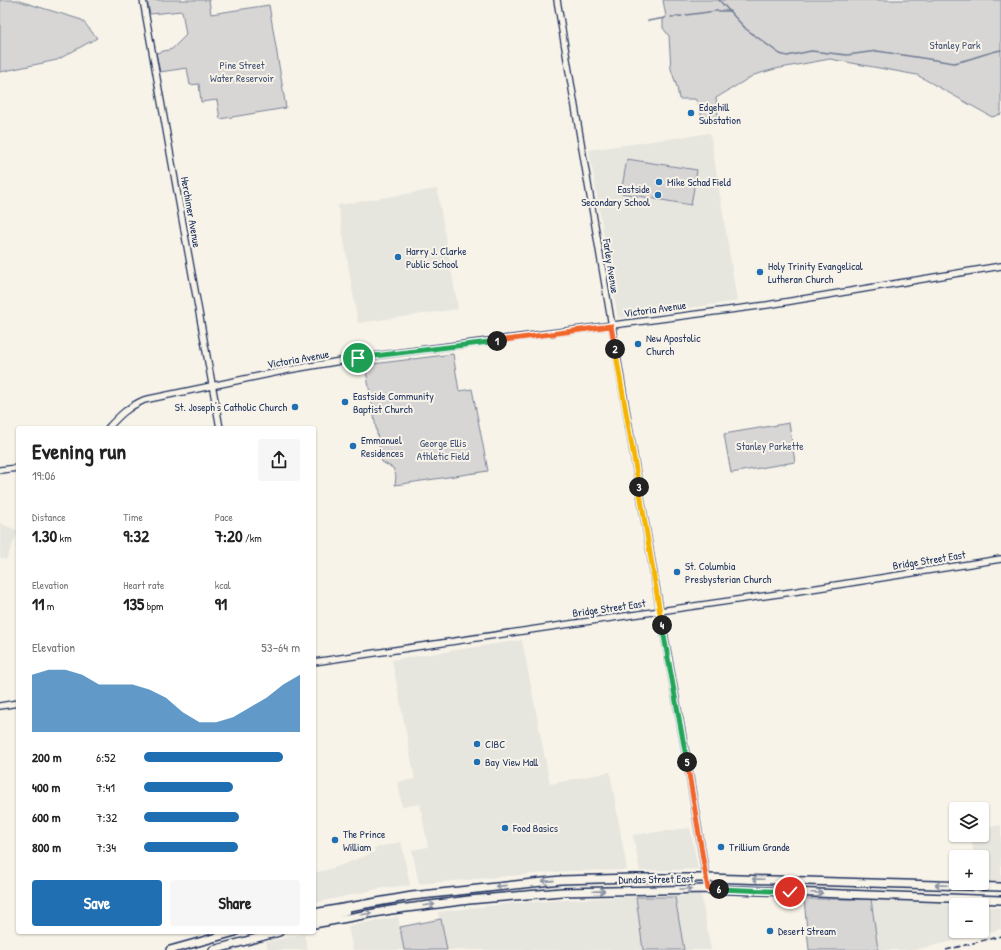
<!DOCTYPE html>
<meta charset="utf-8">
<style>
body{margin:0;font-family:"Patrick Hand",sans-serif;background:#f6f6f6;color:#222;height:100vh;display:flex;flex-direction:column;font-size:15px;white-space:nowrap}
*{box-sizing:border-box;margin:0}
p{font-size:13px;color:#767676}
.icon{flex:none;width:22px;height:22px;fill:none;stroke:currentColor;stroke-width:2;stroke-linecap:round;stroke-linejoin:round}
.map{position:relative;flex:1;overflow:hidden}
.panel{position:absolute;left:16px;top:426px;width:300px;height:508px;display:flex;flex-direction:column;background:#fff;border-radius:4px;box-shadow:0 1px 3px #0004}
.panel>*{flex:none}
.buttons{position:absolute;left:949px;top:802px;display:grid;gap:8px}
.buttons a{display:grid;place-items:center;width:40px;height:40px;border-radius:4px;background:#fff;box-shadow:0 1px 3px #0004;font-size:20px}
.pin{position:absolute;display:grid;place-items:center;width:34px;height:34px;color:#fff;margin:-17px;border:2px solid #fff;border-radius:50%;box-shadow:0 1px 4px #0007}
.km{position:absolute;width:20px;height:20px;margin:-10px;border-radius:50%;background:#222;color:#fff;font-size:11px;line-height:20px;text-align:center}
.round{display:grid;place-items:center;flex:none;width:42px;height:42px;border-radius:4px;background:#f6f6f6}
.headline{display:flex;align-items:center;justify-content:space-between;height:68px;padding:0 16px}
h1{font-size:22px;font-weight:700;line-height:30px}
.metrics{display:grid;grid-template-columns:repeat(3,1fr);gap:6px;height:68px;padding:4px 16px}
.metrics div{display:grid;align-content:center}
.metrics b{font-size:17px;font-weight:700}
.metrics small{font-size:11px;font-weight:400}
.metrics p{font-size:11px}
.chart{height:112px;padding:8px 16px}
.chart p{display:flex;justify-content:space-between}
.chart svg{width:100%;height:72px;margin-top:4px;fill:#1f6fb2;opacity:.7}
.cta{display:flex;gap:8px;margin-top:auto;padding:8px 16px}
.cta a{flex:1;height:46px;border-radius:4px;background:#1f6fb2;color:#fff;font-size:16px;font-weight:700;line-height:46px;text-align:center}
.cta a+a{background:#f6f6f6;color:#222}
ul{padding:0 16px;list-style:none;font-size:13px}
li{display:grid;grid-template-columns:64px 48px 1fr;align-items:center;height:30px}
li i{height:10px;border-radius:5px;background:#1f6fb2}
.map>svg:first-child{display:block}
</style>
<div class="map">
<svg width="1001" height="950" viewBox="0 0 1001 950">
<rect width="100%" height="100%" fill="#f7f3e8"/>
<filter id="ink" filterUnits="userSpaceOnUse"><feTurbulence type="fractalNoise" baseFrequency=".025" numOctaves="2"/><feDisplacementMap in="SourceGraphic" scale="8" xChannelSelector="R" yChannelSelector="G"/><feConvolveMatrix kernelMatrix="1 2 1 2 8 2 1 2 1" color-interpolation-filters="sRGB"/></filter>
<g filter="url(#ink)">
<!-- built -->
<g fill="#e6e5de">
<path d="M710,133L737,301L618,318L589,150Z"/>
<path d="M437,189L458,309L358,323L338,205Z"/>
<path d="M0,523L18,531L6,560L0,557Z"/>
<path d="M522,640L550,784L610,772L627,870L567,871L419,884L412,850L428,847L420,804L402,807L398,782L415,779L392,660Z"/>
<path d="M1001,825V881H982V857H974L971,835H982V828Z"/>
<path d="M690,828L698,869L640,871L633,835Z"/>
<path d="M401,842L410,885L382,888L314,903V873L334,868L375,852L374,848Z"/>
<path d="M698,894L701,895L711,950H684L675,897Z"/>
<path d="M635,896L644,950H445L438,912L514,903Z"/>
<path d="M871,899L959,905H956V931H982V906L1001,908V929L970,937L914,950H878Z"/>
<path d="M398,917L404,950H353L348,926Z"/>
<path d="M304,934L308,950H268L266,942Z"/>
</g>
<!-- green -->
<g fill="#d7d6d4" stroke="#798299">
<path d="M0,0H16L82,20L97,38L57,60L0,72Z"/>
<path d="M147,0H209L211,14L269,5L286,108L220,119L217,100L201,102L199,84L190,85L187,68L160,72L156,53L172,49L186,35L182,11L150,14Z"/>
<path d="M663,0H1001V114L992,117L917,75L830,59L775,69L754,75L716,98L719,120L702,123L700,106L695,99H679L677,87L671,69L669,36L663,28V20L666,17Z"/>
<path d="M627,159L697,170L691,205L621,193Z"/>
<path d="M453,354L459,391L472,389L488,471L395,485L396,476L393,468L382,462L365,365Z"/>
<path d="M789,423L795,462L731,473L724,434Z"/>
<path d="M636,897H675L684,950H643Z"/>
<path d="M804,899H871L878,950H809Z"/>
<path d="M441,919L447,950H404L400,927Z"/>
</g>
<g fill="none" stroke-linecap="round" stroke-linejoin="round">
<!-- stream -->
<g stroke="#727c95" stroke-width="1.5">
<path d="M719,0L746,29L780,54L787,56L811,51L847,55L877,51L954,63C970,60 985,53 1001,50"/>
<path d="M686,15L716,11H729"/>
<path d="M671,17L682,16"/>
<path d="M648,21L665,18"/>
</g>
<!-- tertiary casing -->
<g stroke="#1b2f5e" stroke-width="8">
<g id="tertiary">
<path d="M143,0C168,143 194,285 220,428"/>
<path d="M557,0L660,611L687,760L708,889"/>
<path d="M108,428C120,415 128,407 144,400L288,370L358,358L767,305L1001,266"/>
<path d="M0,470L18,468"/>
<path d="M314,662L570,624L792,592L1001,559"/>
<path d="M0,706L18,703"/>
</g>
</g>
<!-- primary casing -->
<g stroke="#1b2f5e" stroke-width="10">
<g id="primary">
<path d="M314,913L412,896L561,880L634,878H707L1001,887"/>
<path d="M314,920L346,911"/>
<path d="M314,924L391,910L469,900L562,892L708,889L1001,900"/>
<path d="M170,950L235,932"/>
<path d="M213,950L279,932"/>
</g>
</g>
<!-- tertiary -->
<use href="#tertiary" stroke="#f7f3e8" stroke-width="5.5"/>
<!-- primary -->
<use href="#primary" stroke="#f7f3e8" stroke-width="7"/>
<!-- rail -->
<path stroke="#1b2f5e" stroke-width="1.5" stroke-dasharray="6 3" stroke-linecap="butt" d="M946,950L1001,936"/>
</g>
<!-- one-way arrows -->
<defs><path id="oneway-shaft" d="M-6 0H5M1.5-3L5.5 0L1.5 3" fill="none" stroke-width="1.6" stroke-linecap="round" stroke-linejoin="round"/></defs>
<g stroke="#8991a3">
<use href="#oneway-shaft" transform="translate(758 879) rotate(-178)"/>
<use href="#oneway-shaft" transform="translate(548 881) rotate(176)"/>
<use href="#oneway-shaft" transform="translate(941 885) rotate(-178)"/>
<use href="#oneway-shaft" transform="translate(501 886) rotate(174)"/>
<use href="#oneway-shaft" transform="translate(686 889)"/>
<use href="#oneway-shaft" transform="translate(599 891) rotate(-2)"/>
<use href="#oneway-shaft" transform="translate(817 893) rotate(2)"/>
<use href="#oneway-shaft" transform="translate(429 905) rotate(-7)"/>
<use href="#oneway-shaft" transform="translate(366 914) rotate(-9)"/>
</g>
</g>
<g fill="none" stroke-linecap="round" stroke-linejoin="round" filter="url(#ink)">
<!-- split-1 casing -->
<g stroke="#fff" stroke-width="8">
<path id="split-1" d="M358,358L497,341"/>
</g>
<!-- split-2 casing -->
<g stroke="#fff" stroke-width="8">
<path id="split-2" d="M497,341L611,326L615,349"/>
</g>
<!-- split-3 casing -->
<g stroke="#fff" stroke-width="8">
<path id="split-3" d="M615,349L639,487"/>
</g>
<!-- split-4 casing -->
<g stroke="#fff" stroke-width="8">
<path id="split-4" d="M639,487L662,625"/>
</g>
<!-- split-5 casing -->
<g stroke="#fff" stroke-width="8">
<path id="split-5" d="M662,625L687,762"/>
</g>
<!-- split-6 casing -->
<g stroke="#fff" stroke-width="8">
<path id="split-6" d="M687,762L708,889H719"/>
</g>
<!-- split-7 casing -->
<g stroke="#fff" stroke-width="8">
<path id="split-7" d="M719,889L790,892"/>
</g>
<!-- split-1 -->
<use href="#split-1" stroke="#22a559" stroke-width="5"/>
<!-- split-2 -->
<use href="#split-2" stroke="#f0652b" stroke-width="5"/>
<!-- split-3 -->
<use href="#split-3" stroke="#f5b400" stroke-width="5"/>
<!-- split-4 -->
<use href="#split-4" stroke="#f5b400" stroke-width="5"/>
<!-- split-5 -->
<use href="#split-5" stroke="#22a559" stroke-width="5"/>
<!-- split-6 -->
<use href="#split-6" stroke="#f0652b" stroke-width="5"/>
<!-- split-7 -->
<use href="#split-7" stroke="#22a559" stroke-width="5"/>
</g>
<!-- markers -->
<g fill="#1f6fb2" stroke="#f7f3e8" stroke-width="1.5">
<circle cx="691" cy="113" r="4"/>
<circle cx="659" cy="182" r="4"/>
<circle cx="658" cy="195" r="4"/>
<circle cx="398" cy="257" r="4"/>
<circle cx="760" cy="272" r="4"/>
<circle cx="638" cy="344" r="4"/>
<circle cx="345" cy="402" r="4"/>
<circle cx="295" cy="407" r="4"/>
<circle cx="353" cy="446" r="4"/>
<circle cx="677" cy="572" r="4"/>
<circle cx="477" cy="744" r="4"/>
<circle cx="477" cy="762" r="4"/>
<circle cx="505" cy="828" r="4"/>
<circle cx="335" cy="840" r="4"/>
<circle cx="721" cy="847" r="4"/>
<circle cx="770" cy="931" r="4"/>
</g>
<g text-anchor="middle" stroke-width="4" stroke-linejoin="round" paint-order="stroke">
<!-- park labels -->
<g font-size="11" fill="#415076" stroke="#f7f3e8">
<text x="955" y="49">Stanley Park</text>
<text x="242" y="69">Pine Street<tspan x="242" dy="13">Water Reservoir</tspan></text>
<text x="443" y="447">George Ellis<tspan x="443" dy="13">Athletic Field</tspan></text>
<text x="770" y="450">Stanley Parkette</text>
</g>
<!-- poi labels -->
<g font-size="11" fill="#1b2f5e" stroke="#f7f3e8" text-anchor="start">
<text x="699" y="111">Edgehill<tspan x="699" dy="13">Substation</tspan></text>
<text x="667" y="186">Mike Schad Field</text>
<text x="650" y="193" text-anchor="end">Eastside<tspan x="650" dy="13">Secondary School</tspan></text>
<text x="406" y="255">Harry J. Clarke<tspan x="406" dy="13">Public School</tspan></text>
<text x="768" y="270">Holy Trinity Evangelical<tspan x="768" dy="13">Lutheran Church</tspan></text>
<text x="646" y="342">New Apostolic<tspan x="646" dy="13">Church</tspan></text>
<text x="353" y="400">Eastside Community<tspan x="353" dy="13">Baptist Church</tspan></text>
<text x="287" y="411" text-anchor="end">St. Joseph's Catholic Church</text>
<text x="361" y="444">Emmanuel<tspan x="361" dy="13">Residences</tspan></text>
<text x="685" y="570">St. Columbia<tspan x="685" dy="13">Presbysterian Church</tspan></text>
<text x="485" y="748">CIBC</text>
<text x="485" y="766">Bay View Mall</text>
<text x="513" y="832">Food Basics</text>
<text x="343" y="838">The Prince<tspan x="343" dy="13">William</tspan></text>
<text x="729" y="851">Trillium Grande</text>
<text x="778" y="935">Desert Stream</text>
</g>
<!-- street labels -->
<g font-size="11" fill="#1b2f5e" stroke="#f7f3e8">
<text transform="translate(191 212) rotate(80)" y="4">Herchimer Avenue</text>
<text transform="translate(611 266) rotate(81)" y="4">Farley Avenue</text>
<text transform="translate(655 309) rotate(-8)" y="4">Victoria Avenue</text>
<text transform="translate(298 359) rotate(-10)" y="4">Victoria Avenue</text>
<text transform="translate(929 560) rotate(-9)" y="4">Bridge Street East</text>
<text transform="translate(609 608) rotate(-8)" y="4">Bridge Street East</text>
<text transform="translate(656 879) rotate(-1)" y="4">Dundas Street East</text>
</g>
</g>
</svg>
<div class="buttons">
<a><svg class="icon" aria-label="layers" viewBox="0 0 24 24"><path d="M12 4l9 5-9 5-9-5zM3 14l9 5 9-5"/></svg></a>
<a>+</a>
<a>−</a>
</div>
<div class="pin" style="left:358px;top:358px;background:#1e9e55"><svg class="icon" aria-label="arrive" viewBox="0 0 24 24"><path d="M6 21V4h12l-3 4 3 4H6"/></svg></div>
<div class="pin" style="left:790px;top:892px;background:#d93025"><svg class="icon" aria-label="check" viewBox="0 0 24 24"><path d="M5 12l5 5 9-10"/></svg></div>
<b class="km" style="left:497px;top:341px">1</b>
<b class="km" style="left:615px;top:349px">2</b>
<b class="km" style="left:639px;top:487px">3</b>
<b class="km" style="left:662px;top:625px">4</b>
<b class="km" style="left:687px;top:762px">5</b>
<b class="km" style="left:719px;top:889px">6</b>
<section class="panel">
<div class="headline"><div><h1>Evening run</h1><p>19:06</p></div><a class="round"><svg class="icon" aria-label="share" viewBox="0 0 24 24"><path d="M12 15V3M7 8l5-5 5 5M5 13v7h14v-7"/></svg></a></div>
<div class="metrics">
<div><p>Distance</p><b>1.30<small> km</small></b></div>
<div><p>Time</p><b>9:32</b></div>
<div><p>Pace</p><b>7:20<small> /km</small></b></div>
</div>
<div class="metrics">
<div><p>Elevation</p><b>11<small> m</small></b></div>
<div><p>Heart rate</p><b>135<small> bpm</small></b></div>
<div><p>kcal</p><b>91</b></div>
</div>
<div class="chart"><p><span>Elevation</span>53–64 m</p>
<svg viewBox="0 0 160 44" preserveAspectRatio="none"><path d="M0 44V9L10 6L20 6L30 9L40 15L50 15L60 15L70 18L80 23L90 32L100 38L110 38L120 35L130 29L140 23L150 15L160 9V44z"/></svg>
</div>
<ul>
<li><b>200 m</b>6:52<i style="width:89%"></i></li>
<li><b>400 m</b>7:41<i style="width:57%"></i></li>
<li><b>600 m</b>7:32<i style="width:61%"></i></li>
<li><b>800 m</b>7:34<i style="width:60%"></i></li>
</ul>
<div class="cta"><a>Save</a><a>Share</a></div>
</section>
</div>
